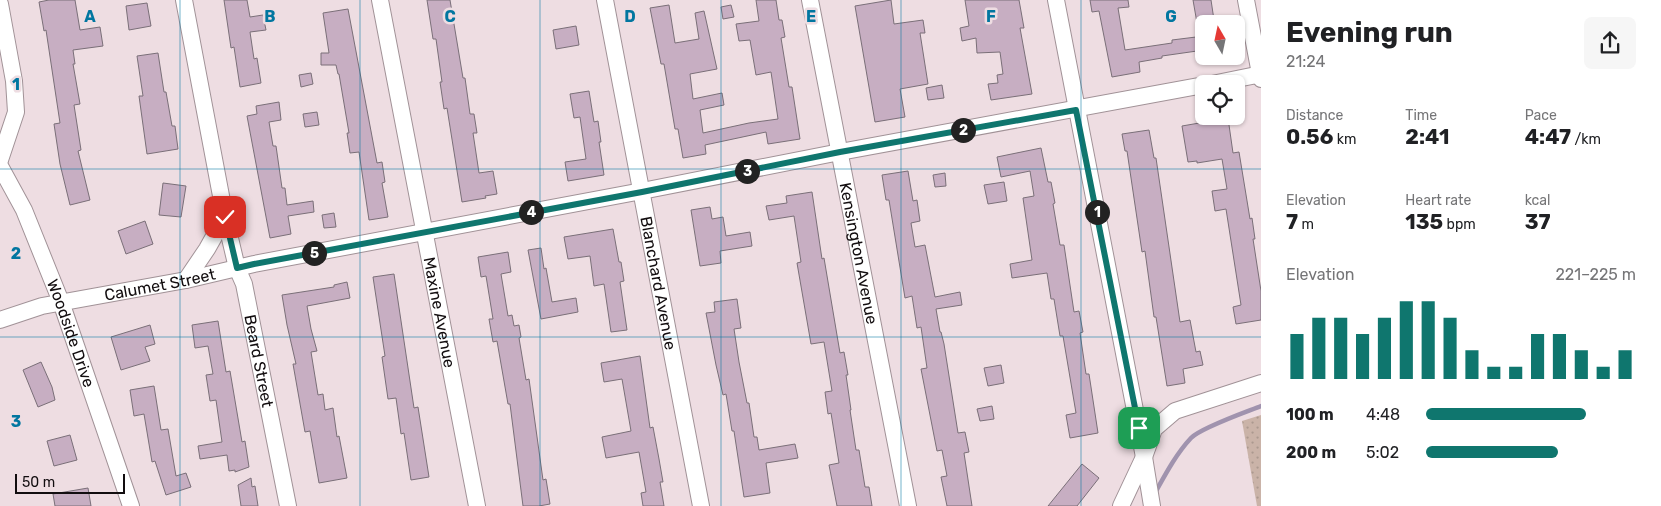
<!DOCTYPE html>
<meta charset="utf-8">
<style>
body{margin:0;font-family:Rubik,sans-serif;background:#f6f6f6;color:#202124;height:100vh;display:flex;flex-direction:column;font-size:19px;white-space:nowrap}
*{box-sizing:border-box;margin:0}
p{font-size:16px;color:#757577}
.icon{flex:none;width:28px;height:28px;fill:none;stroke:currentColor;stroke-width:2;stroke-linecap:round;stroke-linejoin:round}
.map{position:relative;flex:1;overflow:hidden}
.drawer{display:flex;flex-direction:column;background:#fff;width:400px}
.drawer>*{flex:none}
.needle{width:32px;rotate:351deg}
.buttons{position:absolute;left:1195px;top:15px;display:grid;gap:10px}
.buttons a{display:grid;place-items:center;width:50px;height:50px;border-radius:8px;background:#fff;box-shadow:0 1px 4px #0004;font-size:25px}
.scale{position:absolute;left:15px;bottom:12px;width:110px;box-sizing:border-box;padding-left:5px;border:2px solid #120d0f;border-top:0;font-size:14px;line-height:18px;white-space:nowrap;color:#120d0f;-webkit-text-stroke:4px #eedde2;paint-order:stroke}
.pin{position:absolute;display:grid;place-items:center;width:42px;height:42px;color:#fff;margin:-21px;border-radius:10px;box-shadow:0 2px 8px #0006}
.km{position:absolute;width:25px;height:25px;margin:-12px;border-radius:50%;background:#222;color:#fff;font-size:14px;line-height:25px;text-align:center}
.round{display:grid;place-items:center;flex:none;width:52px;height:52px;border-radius:8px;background:#f6f6f6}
.overview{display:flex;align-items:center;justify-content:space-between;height:85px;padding:0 25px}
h1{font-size:28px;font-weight:700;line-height:38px}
.metrics{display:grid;grid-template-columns:repeat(3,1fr);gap:8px;height:85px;padding:5px 25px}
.metrics div{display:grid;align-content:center}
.metrics b{font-size:21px;font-weight:700}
.metrics small{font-size:14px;font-weight:400}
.metrics p{font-size:14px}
.chart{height:140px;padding:10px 25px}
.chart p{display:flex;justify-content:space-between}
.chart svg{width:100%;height:90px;margin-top:5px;stroke:#0f766e;stroke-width:6}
ul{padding:0 25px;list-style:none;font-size:16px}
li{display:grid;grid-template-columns:80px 60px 1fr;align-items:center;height:38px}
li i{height:12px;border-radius:6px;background:#0f766e}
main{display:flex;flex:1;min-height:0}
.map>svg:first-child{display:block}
</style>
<main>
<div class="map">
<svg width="1261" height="506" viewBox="0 0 1261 506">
<defs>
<pattern id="grass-dots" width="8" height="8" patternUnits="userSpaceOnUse" patternTransform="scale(1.25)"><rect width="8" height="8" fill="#cab3a8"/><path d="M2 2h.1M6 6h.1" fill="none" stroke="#ac998f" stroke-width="1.8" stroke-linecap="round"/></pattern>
</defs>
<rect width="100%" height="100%" fill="#eedde2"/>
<!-- grass -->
<path fill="url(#grass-dots)" d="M1261,415V506H1257L1242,421Z"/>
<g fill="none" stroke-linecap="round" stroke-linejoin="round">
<!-- stream -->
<path stroke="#a093ae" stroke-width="4.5" d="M1155,493C1165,475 1176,454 1191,438C1200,428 1246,412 1261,406"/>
</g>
<!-- building -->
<g fill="#c7aec2" stroke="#7a6f78">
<path d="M49,0H75L80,30L100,27L103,46L73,50L75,64H73L80,104L74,105L81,150L78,151L90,200L70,205L60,164L54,124L60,123L46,30L44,31L39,2Z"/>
<path d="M224,0H247L250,17L263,15L266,30L250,32L254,59L257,58L261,83L240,87L234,47L231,48Z"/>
<path d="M427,0H450L463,78H465L470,114H474L477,133H473L479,173L493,171L497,194L485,196L486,198L462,202L447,108L444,109L440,82H442L436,39H433Z"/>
<path d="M756,0H776L779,20H782L785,37L781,38L789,87H792L800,139L768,144L766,132L705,145L706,154L683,158L678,129H675L664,64H661L650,8L669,5L675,43L699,39L695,13L704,11L717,69L690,74L693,99L722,93L724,105L700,110L703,133L749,123L778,119L771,72L756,75L750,40L739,41L736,24L759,21Z"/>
<path d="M891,0L894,24L923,20L925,33H920L928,84L900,89L905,117L875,122L855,6Z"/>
<path d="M965,0H1019L1024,28H1020L1032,94L991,100L988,84L998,83L997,75L1003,74L1000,52L977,53L976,38L962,41L960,28L969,26Z"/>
<path d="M1090,0H1128L1129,7L1118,8L1125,50L1172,43V40L1204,36V50L1162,56V58L1139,62L1140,72L1112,77L1099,11L1092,12Z"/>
<path d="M1193,0H1211L1214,20L1197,23Z"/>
<path d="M147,3L151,26L129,30L126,6Z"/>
<path d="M731,5L734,17L723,19L721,7Z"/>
<path d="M348,9L377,163L382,162L385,182L382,183L388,217L369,220L359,152L350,153L347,133H349L339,74H338L336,65H321V53H329L323,13Z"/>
<path d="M576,26L579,45L556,49L553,30Z"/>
<path d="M158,53L164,92H166L172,126H175L178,149L147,154L139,96H143L137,56Z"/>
<path d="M311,73L313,84L301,87L299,75Z"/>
<path d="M942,85L944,98L928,100L926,88Z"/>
<path d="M589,91L594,122L598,121L601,142H599L604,175L568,181L565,162L586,159L580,117L574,118L570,94Z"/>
<path d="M279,102L281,120L269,122L273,146H276L282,188H285L287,205L313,201L314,212L288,216L291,234L270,238L247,116L257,114L256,106Z"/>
<path d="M317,112L319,125L305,127L303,114Z"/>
<path d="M1228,118L1233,153L1239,152L1250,219L1252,218L1255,239H1253L1261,291V320L1236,324L1233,307L1241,305L1226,209L1215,211L1212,191L1227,189L1222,159L1197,163V161L1188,162L1182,126Z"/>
<path d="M1149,130L1154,158H1156L1180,322L1190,320L1196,352L1200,351L1203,365L1183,369L1185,383L1167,386L1156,317H1154L1145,251L1142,252L1127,151H1125L1122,134Z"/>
<path d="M1041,148L1048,182H1051L1055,203L1053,204L1060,245H1064L1074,312L1079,311L1083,332L1080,333L1086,374H1089L1098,433L1070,438L1066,415L1076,413L1063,336H1060L1054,299H1051L1047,273L1012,278L1010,264L1032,260L1023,198L1034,196L1030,171L1001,177L997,157Z"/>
<path d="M908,171L913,201L917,200L920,221L911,223L915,247L925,245L935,297L960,292L962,305L936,309L940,332H941L944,344L958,433L965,432L969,452L964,453L972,506H947L941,477L947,476L942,450L937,451L921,369L927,368L921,327L917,328L912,296L905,298L889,200H886L882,175Z"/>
<path d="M945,173L946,186L935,187L933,175Z"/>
<path d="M1004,182L1007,201L988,204L984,185Z"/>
<path d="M163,183L186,186L181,217L159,215Z"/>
<path d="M812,192L822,259L824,258L840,353L844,352L848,375H846L851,410H850L856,450H859L865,487H869L872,506H837L829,465L839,463L831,413L828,414L825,392L832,391L824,342L811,344L797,263L801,262L794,216L769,220L766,206L787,203L786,196Z"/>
<path d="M710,207L712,219L723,217L726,236L750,232L752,246L720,251L721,263L700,266L691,210Z"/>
<path d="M334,213L336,227L324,228L322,215Z"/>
<path d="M145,221L153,244L126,254L118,231Z"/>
<path d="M613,229L619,262H621L624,281L620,282L627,330L611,332L604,284L594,286L590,256L568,259L564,237Z"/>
<path d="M541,248L544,269L546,268L552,302L576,298L578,312L541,319L528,250Z"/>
<path d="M508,252L511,272L501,274L508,316L512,315L514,326L519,325L521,337L519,338L526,380L529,379L543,480L546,479L550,504L539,506H523L510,404H508L497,341L493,342L489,319H493L486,276L481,277L478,257Z"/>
<path d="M394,274L414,408L418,407L429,477L411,480L404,433L401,434L396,398L388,399L382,357L385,356L373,277Z"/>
<path d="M347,282L350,298L307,306L311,329L317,351L311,352L318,395L323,394L325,410L333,408L337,437L339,436L347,478L319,483L310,431L305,432L293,364H296L287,325L282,295L334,287V285Z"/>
<path d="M737,299L741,328L734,329L739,362L747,403H749L754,437H757L759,450L795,444L798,458L766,463L770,493L744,497L734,431H732L726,394L723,395L716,365L706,313L715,312L714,302Z"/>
<path d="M218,321L226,372L230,371L242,442L245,441L249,467L235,472V470L229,471L227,455L200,459L198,446L222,442L216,400L210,401L206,375L213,374L208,346L195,348L192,325Z"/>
<path d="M150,325L155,344L145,347L150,361L121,370L111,337Z"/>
<path d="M640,356L650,428L653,427L659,459L663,482H660L664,506H643L641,493L646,492L639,452L606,458L602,437L631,431L622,379L604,382L601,363Z"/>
<path d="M41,362L52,387L55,400L38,407L23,370Z"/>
<path d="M1001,365L1004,383L988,386L984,368Z"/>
<path d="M154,386L161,430L168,429L176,476L186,473L191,487L166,495L155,461L152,462L144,414L134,416L130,390Z"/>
<path d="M992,406L994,419L980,421L977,409Z"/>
<path d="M70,435L77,460L54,466L47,441Z"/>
<path d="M1082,464L1099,478L1077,506H1048Z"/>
<path d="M251,478L252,487L255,486L258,506H241L238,485Z"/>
<path d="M88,488L91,506H55L53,494Z"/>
</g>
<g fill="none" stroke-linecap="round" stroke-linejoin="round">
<!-- street casing -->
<g stroke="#a19297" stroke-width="18">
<g id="street">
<path id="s1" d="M184,0L225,217L237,268L244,284L288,506"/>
<path id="s2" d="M380,0L477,506"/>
<path id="s3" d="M605,0L701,506"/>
<path id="s4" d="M810,0L908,506"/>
<path d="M1056,0L1144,457L1152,506"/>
<path d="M1246,0L1261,79"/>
<path d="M0,4L14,81L16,112L0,160"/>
<path d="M1212,84L1261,74"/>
<path id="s5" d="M0,166L24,210L61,302L131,506"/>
<path d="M186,280L207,249L225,217"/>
<path id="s6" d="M0,320L42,306L186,280L254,264L642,191L840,152L1204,85"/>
<path d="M1121,506L1144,457L1154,429L1175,411L1261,383"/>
</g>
</g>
<!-- street -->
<use href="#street" stroke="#fff" stroke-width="16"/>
</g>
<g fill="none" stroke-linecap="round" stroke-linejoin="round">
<!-- route casing -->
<g stroke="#fff" stroke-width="10">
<path id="route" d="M225,217L237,268L254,264L642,192L840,152L1076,110L1139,428"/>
</g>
<!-- route -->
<use href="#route" stroke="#0f766e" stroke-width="6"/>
</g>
<!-- grid -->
<path fill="none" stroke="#0176a0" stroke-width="1" stroke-opacity="0.55" d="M180,0V506M360,0V506M540,0V506M721,0V506M901,0V506M1081,0V506M0,169H1261M0,337H1261"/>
<g text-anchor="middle" stroke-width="5" stroke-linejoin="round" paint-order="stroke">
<!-- street labels -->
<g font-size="16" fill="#120d0f" stroke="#eedde2">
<text dy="6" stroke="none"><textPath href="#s4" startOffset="258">Kensington Avenue</textPath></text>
<text dy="6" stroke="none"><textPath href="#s3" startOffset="288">Blanchard Avenue</textPath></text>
<text dy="6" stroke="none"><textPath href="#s6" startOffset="164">Calumet Street</textPath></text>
<text dy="6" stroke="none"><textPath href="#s2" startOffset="318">Maxine Avenue</textPath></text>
<text dy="6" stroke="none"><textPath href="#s5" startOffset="182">Woodside Drive</textPath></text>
<text dy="6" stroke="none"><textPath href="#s1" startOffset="369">Beard Street</textPath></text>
</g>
</g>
<g font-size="16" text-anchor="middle" font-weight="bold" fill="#0176a0" stroke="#eedde2" stroke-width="5" stroke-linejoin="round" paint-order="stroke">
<text x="90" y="22">A</text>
<text x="270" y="22">B</text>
<text x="450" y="22">C</text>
<text x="630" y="22">D</text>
<text x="811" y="22">E</text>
<text x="991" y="22">F</text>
<text x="1171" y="22">G</text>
<text x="16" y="90">1</text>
<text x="16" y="259">2</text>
<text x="16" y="427">3</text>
</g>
</svg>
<div class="buttons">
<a><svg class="needle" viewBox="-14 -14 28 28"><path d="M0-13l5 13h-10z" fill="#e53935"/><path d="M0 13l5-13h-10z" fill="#757577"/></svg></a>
<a><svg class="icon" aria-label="locate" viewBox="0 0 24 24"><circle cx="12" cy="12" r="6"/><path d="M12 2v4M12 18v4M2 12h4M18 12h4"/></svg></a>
</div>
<div class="scale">50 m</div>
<div class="pin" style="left:1139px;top:428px;background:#1e9e55"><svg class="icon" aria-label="arrive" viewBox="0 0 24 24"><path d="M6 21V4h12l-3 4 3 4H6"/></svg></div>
<div class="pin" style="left:225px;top:217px;background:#d93025"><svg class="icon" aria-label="check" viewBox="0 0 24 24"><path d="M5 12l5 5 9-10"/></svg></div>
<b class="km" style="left:1097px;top:212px">1</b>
<b class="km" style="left:963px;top:130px">2</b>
<b class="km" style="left:747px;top:171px">3</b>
<b class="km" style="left:531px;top:212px">4</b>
<b class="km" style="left:314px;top:253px">5</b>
</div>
<section class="drawer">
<div class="overview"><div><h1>Evening run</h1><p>21:24</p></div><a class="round"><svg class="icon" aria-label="share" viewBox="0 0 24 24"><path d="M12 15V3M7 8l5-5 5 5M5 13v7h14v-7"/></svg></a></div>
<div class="metrics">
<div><p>Distance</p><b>0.56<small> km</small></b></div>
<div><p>Time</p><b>2:41</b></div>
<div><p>Pace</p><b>4:47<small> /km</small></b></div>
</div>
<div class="metrics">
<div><p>Elevation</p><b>7<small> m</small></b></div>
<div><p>Heart rate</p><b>135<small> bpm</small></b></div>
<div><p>kcal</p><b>37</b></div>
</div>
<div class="chart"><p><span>Elevation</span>221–225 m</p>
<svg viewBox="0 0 160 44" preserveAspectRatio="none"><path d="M5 44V22M15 44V14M25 44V14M35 44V22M45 44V14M55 44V6M65 44V6M75 44V14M85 44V30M95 44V38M105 44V38M115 44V22M125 44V22M135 44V30M145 44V38M155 44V30"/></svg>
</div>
<ul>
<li><b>100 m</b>4:48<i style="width:76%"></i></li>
<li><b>200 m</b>5:02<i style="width:63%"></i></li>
</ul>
</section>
</main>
